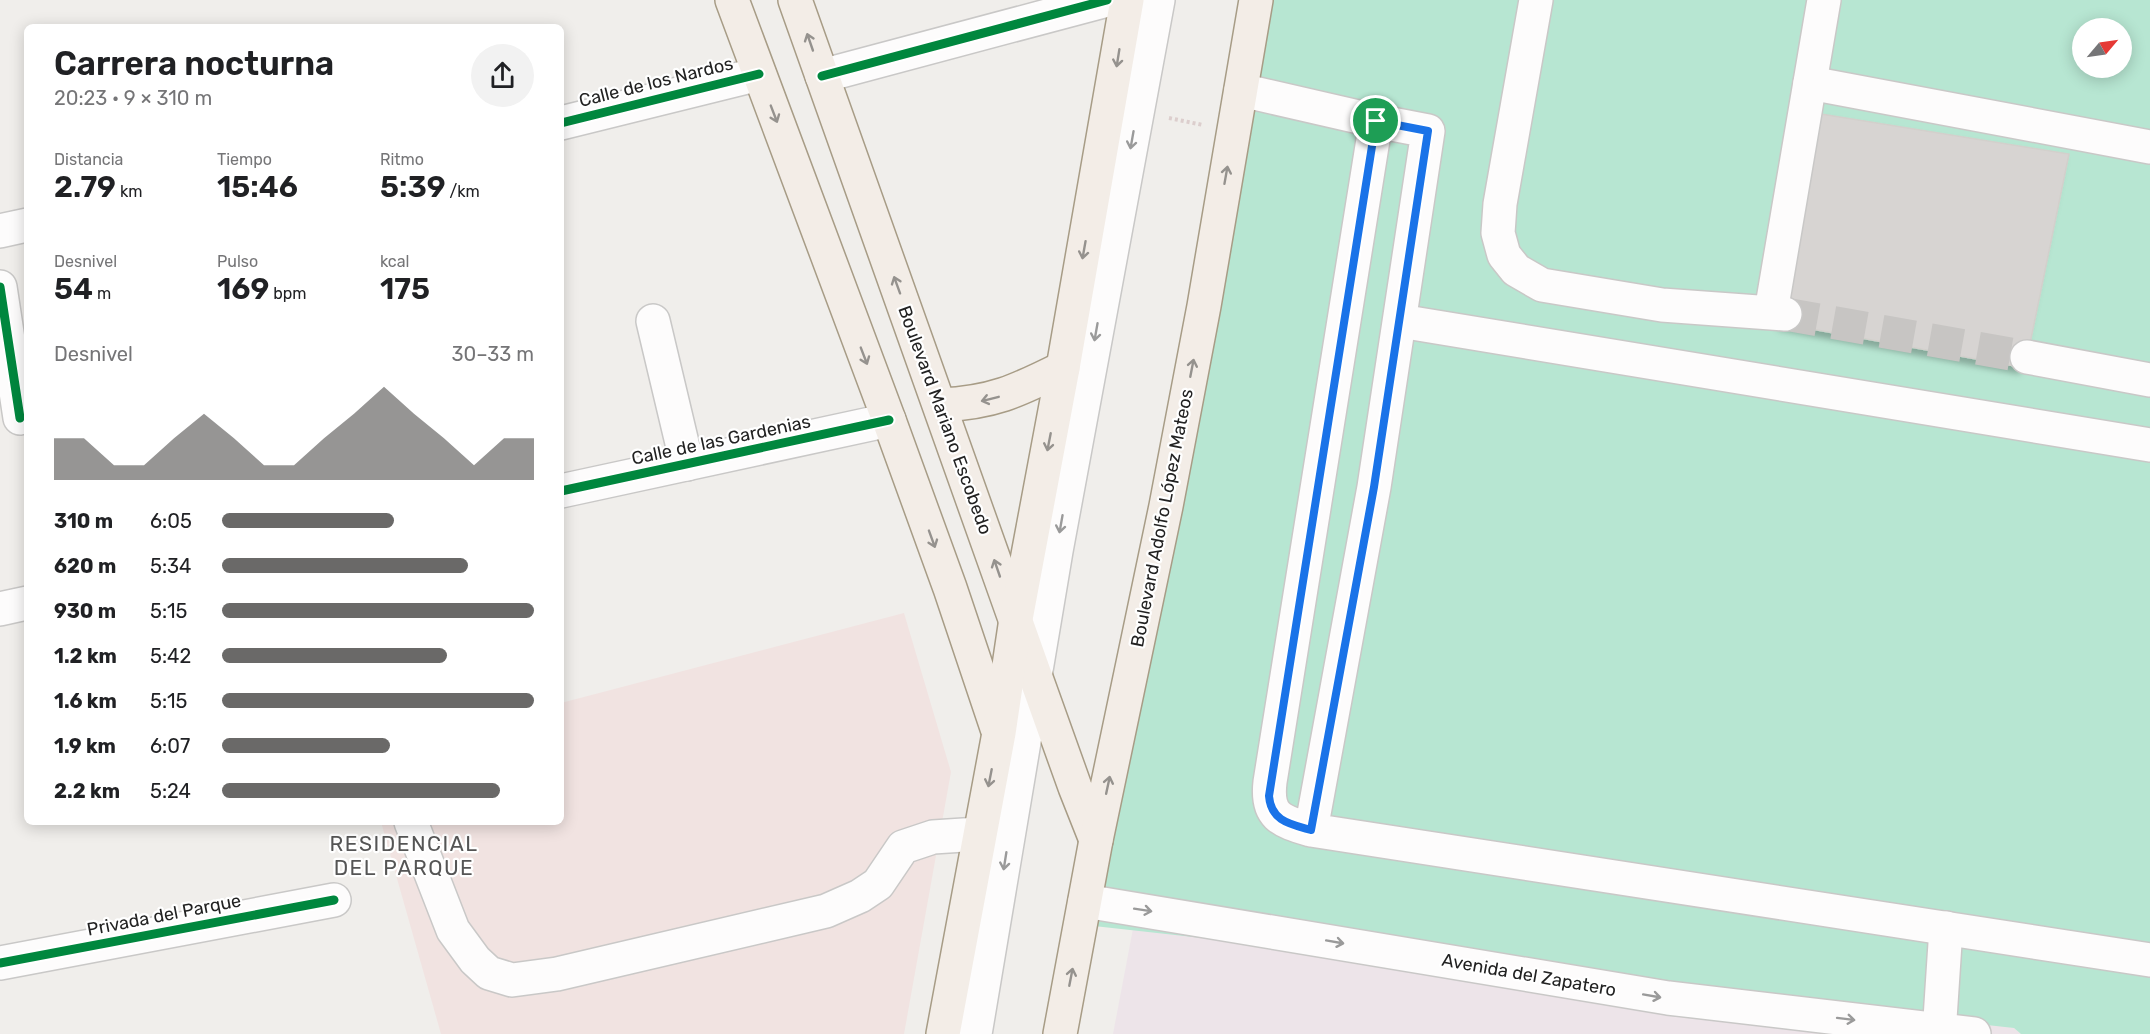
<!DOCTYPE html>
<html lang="es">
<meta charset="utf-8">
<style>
body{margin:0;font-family:Rubik,sans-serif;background:#f2f2f2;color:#202124;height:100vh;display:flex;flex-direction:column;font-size:22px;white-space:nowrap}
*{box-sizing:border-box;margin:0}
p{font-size:20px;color:#757577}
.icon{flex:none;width:33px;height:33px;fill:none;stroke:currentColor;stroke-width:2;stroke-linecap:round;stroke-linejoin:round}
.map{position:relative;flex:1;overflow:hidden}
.details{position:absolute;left:24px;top:24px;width:540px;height:801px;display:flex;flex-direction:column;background:#fff;border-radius:9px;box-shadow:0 3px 15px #0003}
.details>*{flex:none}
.needle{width:39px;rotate:61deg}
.fabs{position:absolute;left:2072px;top:18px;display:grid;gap:12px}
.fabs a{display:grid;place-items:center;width:60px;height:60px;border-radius:50%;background:#fff;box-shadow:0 3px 15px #0003;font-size:30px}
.pin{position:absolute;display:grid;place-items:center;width:51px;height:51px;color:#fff;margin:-26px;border:3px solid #fff;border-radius:50%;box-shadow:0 2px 6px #0007}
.round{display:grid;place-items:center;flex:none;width:63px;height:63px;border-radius:32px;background:#f2f2f2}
.head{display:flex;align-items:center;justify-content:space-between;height:102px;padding:0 30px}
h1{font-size:33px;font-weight:600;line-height:45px}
.metrics{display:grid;grid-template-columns:repeat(3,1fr);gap:9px;height:102px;padding:6px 30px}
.metrics div{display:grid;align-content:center}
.metrics b{font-size:30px;font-weight:600}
.metrics small{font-size:16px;font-weight:400}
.metrics p{font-size:16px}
.chart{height:168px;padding:12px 30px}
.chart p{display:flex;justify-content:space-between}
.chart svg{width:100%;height:108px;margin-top:6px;fill:#6a6968;opacity:.7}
ul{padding:0 30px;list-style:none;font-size:20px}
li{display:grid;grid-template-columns:96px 72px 1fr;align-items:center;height:45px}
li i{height:15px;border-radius:8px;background:#6a6968}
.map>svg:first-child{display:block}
</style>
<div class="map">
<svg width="2150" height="1034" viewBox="0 0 2150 1034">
<defs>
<filter id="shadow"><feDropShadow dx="-5.5" dy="5.5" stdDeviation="3" flood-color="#0004"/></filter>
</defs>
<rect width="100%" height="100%" fill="#f0eeeb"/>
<!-- commercial -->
<path fill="#f1e3e1" d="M904,613L951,772L904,1034H441L381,822H561V703Z"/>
<!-- industrial -->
<path fill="#ede4e9" d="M1147,855L2014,1028L2021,1034H1113Z"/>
<!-- pitch -->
<path fill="#b7e6d2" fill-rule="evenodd" d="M1242,0H2150V1034H2021L2014,1028L1076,924ZM2082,28H2121V68H2082Z"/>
<!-- building -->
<path fill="#d7d4d2" stroke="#d3d0cc" stroke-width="1.5" filter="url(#shadow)" d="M1821,114L2069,154L2025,368L1784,324Z"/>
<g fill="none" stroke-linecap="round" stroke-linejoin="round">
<!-- minor-tunnel -->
<path stroke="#c7c5c3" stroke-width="33" stroke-dasharray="33 16" stroke-linecap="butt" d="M1785,314L2027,357"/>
<!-- minor casing -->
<g stroke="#c9c8c7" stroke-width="36">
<g id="minor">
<path d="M1536,0L1500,204L1498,233L1504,255L1516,270L1542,285L1662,305L1785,314"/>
<path d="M822,76L1107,0"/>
<path d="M1810,83L2150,147"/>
<path d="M1241,90L1376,121"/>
<path d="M561,123L759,74"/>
<path d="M0,231L27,225"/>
<path d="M0,287L20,418"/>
<path d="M1771,312L1824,0"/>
<path d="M653,321L687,464"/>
<path d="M1400,321L2150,445"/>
<path d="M2027,357L2150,380"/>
<path d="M561,491L889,420"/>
<path d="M0,609L27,603"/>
<path d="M411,822L453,930L475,960L489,973L512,980L557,974L826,911L860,896L878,884L903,847L933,837L979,834"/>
<path d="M1311,830L1374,487L1428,131L1376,121L1270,782C1266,817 1281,821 1311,830L2150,960"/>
<path d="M1085,901L1668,998L1974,1034"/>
<path d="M0,963L334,900"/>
<path d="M975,1034L1056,551L1158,0"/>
<path d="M1939,1034L1946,928"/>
</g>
</g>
<!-- major casing -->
<g stroke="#a79c86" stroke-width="36">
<g id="major">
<path d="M732,0L889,420L950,588L997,728"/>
<path d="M795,0L1036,678L1075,787L1096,840"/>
<path d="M940,405C992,403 1017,391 1063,368"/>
<path d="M943,1034L999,733L1016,619L1063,368L1127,0"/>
<path d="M1060,1034L1096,840L1166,506L1204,306L1256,0"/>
</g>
</g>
<!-- path -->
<path stroke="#dccecd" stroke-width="4" stroke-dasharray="3 3" stroke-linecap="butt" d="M1169,118L1203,125"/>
<!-- minor -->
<use href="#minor" stroke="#fdfcfc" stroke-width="33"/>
<!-- major -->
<use href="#major" stroke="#f3ede7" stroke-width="33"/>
<!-- cycleway casing -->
<g stroke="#fff" stroke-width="13">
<g id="cycleway">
<path d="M822,76L1107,0"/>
<path d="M561,123L759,74"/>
<path d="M0,287L20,418"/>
<path d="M561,491L889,420"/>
<path d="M0,963L334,900"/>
</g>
</g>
<!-- cycleway -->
<use href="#cycleway" stroke="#00873e" stroke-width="9"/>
</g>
<!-- one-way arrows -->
<defs><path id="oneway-shaft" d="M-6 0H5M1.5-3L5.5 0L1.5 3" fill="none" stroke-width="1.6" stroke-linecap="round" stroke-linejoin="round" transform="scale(1.5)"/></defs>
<g stroke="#95928e">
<use href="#oneway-shaft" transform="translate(810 42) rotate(-109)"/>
<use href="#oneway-shaft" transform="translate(1118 58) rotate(99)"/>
<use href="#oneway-shaft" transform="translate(774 114) rotate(69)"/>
<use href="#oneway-shaft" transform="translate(1226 175) rotate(-80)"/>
<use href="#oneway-shaft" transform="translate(1084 250) rotate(100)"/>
<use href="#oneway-shaft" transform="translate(897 285) rotate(-110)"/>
<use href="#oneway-shaft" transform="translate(864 356) rotate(69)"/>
<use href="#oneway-shaft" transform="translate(1192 368) rotate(-79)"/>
<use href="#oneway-shaft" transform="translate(990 399) rotate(166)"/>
<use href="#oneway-shaft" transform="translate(1049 442) rotate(101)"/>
<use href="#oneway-shaft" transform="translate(932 539) rotate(70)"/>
<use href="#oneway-shaft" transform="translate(997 568) rotate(-109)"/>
<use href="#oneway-shaft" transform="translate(990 778) rotate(101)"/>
<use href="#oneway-shaft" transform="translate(1108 785) rotate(-78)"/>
<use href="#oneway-shaft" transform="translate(1071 977) rotate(-79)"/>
</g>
<g stroke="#9a9a9a">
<use href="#oneway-shaft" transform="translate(1132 140) rotate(100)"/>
<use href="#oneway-shaft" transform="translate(1096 332) rotate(100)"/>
<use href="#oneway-shaft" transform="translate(1061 524) rotate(100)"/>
<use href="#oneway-shaft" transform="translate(1005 861) rotate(99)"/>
<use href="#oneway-shaft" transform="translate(1143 910) rotate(9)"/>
<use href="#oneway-shaft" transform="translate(1335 942) rotate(10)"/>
<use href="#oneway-shaft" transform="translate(1652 996) rotate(10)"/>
<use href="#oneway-shaft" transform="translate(1846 1019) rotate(7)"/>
</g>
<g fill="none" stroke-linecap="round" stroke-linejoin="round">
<!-- route casing -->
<g stroke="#fff" stroke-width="12">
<path id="route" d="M1376,121L1428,131L1374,487L1311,830C1290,824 1271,821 1269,796Z"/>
</g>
<!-- route -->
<use href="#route" stroke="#1a73e8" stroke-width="8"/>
</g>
<g text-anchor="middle" stroke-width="4.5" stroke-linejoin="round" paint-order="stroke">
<!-- street labels -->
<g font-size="18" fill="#222" stroke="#fff">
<text transform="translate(656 82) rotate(-14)" y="6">Calle de los Nardos</text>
<text transform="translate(945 420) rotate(70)" y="6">Boulevard Mariano Escobedo</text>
<text transform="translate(721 440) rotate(-12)" y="6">Calle de las Gardenias</text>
<text transform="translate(1162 518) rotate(-79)" y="6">Boulevard Adolfo López Mateos</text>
<text transform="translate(164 915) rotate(-11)" y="6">Privada del Parque</text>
<text transform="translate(1529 975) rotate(10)" y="6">Avenida del Zapatero</text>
</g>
<!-- quarter labels -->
<g font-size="21" letter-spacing="1.5" fill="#555" stroke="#fff">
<text x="404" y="851">RESIDENCIAL<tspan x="404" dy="24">DEL PARQUE</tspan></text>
</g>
</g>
</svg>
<div class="fabs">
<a><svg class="needle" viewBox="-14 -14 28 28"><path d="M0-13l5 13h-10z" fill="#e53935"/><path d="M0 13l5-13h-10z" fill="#757577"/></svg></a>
</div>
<div class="pin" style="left:1376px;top:121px;background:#1e9e55"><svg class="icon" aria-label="arrive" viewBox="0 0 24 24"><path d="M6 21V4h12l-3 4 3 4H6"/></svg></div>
<section class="details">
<div class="head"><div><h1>Carrera nocturna</h1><p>20:23 · 9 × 310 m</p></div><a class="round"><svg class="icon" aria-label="share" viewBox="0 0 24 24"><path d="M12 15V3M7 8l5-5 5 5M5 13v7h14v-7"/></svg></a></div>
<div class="metrics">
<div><p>Distancia</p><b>2.79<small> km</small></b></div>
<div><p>Tiempo</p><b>15:46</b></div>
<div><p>Ritmo</p><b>5:39<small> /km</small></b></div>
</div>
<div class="metrics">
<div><p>Desnivel</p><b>54<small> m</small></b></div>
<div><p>Pulso</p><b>169<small> bpm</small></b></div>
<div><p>kcal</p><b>175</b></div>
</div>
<div class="chart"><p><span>Desnivel</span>30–33 m</p>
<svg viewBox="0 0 160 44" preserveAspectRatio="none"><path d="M0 44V27L10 27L20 38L30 38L40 27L50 17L60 27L70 38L80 38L90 27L100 17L110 6L120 17L130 27L140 38L150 27L160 27V44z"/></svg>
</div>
<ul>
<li><b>310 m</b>6:05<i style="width:55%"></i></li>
<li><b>620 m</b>5:34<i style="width:79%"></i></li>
<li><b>930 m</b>5:15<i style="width:100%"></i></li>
<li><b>1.2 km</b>5:42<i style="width:72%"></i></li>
<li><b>1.6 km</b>5:15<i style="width:100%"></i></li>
<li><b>1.9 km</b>6:07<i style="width:54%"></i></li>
<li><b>2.2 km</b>5:24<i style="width:89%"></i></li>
</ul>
</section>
</div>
